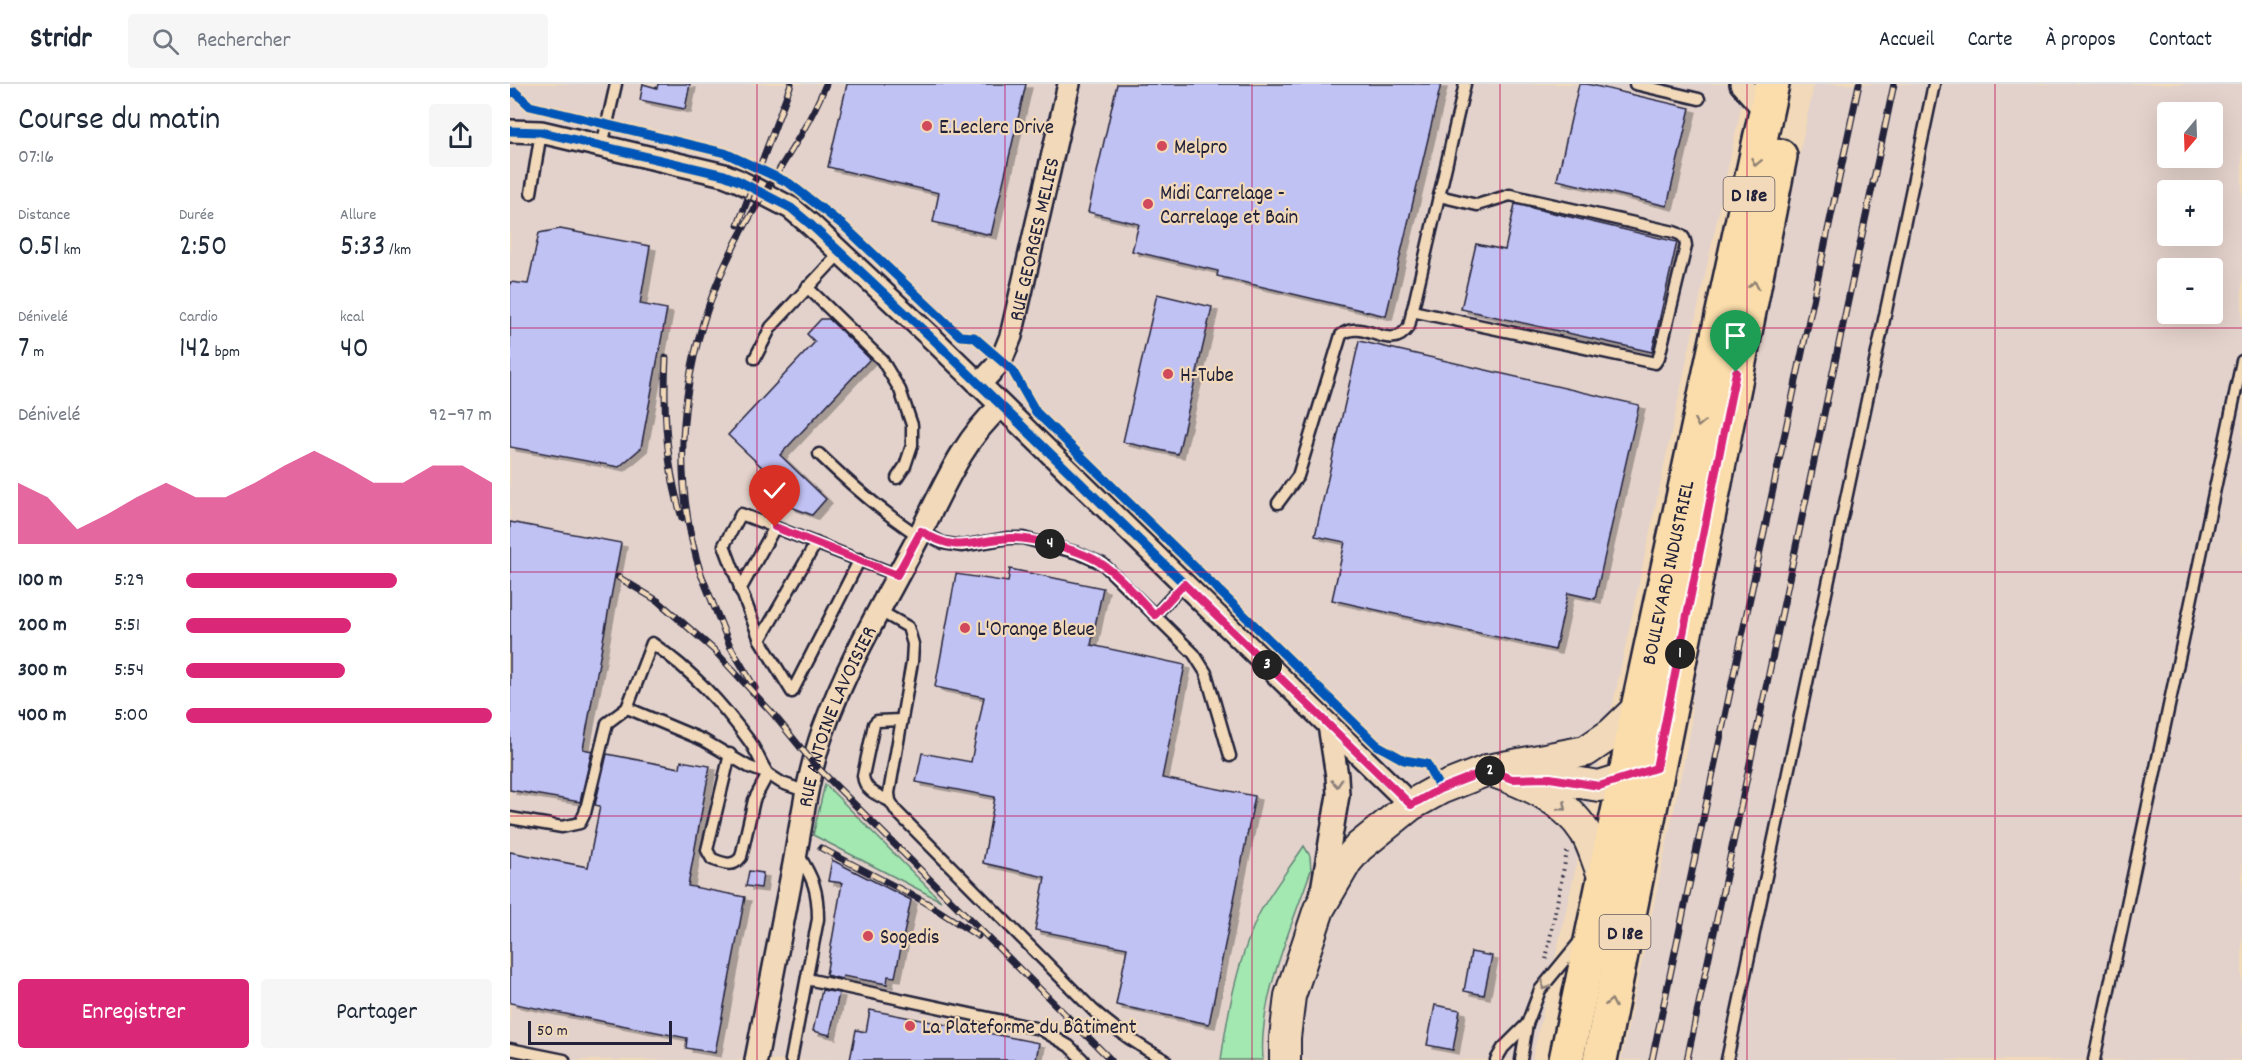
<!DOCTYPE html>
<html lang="fr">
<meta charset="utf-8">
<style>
body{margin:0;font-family:Dekko,sans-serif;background:#f6f6f7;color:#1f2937;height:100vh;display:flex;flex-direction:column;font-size:22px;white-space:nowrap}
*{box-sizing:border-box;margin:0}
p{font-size:20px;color:#747a83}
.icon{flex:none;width:33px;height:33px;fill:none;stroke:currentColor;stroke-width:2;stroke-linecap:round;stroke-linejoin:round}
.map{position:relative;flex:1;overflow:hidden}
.details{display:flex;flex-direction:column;background:#fff;width:510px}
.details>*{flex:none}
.needle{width:39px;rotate:199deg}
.fabs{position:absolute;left:1647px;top:18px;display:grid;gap:12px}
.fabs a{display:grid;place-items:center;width:66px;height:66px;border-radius:6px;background:#fff;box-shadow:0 6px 24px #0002;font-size:30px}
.scale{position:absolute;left:18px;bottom:15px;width:144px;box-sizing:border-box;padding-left:6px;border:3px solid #22223b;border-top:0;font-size:16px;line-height:21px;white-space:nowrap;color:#22223b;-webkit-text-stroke:4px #f1d9b9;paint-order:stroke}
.pin{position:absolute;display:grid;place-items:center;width:51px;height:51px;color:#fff;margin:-62px -26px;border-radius:50% 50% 50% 0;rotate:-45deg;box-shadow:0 0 6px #0007}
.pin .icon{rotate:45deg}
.km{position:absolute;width:30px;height:30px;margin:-15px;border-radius:50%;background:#222;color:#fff;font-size:16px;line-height:30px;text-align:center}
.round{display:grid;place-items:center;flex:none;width:63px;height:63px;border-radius:6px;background:#f6f6f7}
.head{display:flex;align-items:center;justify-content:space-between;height:102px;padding:0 18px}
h1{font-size:33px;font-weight:600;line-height:45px}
.metrics{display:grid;grid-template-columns:repeat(3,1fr);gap:9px;height:102px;padding:6px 18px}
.metrics div{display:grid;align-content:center}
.metrics b{font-size:30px;font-weight:600}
.metrics small{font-size:16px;font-weight:400}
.metrics p{font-size:16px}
.chart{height:168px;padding:12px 18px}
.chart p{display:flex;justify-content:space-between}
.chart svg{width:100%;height:108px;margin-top:6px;fill:#db2777;opacity:.7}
.action{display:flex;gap:12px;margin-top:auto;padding:12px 18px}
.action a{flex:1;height:69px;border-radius:6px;background:#db2777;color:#fff;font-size:24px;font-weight:600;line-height:69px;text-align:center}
.action a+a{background:#f6f6f7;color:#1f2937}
ul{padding:0 18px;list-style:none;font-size:20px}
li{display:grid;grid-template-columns:96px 72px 1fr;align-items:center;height:45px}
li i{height:15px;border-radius:8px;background:#db2777}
header{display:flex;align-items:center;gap:36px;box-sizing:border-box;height:84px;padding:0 30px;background:#fff;border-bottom:2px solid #e0e1e3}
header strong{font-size:28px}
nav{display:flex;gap:33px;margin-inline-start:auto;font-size:21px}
.search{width:420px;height:54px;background:#f6f6f7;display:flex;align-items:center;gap:15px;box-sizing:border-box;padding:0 21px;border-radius:6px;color:#747a83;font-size:22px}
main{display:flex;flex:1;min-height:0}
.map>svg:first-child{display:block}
</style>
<header>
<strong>Stridr</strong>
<div class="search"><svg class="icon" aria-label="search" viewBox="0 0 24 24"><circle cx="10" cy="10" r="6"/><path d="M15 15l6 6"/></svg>Rechercher</div>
<nav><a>Accueil</a><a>Carte</a><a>À propos</a><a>Contact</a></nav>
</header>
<main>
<section class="details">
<div class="head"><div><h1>Course du matin</h1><p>07:16</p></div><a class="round"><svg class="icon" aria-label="share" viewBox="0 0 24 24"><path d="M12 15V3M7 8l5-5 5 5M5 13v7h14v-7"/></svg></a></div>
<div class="metrics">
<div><p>Distance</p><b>0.51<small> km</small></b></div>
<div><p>Durée</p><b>2:50</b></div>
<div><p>Allure</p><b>5:33<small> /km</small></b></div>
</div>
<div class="metrics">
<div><p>Dénivelé</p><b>7<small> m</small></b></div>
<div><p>Cardio</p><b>142<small> bpm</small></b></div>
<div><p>kcal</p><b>40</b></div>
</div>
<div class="chart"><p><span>Dénivelé</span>92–97 m</p>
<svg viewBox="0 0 160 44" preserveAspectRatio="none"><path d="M0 44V19L10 25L20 38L30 32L40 25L50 19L60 25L70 25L80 19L90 12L100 6L110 12L120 19L130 19L140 12L150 12L160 19V44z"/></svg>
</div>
<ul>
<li><b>100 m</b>5:29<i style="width:69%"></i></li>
<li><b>200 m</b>5:51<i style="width:54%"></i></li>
<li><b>300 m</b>5:54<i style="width:52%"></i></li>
<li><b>400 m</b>5:00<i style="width:100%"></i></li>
</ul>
<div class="action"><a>Enregistrer</a><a>Partager</a></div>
</section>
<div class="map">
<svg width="1732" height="976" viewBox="0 0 1732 976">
<defs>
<filter id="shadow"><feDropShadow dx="6" dy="4" stdDeviation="0" flood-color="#0004"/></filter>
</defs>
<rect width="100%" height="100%" fill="#f1d9b9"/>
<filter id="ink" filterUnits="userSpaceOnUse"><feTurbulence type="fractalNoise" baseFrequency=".0167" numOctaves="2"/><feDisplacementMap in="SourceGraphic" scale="12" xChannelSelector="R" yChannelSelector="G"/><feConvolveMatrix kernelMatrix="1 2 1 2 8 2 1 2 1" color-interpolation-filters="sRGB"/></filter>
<g filter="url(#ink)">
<!-- built -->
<g fill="#e3d2cb" fill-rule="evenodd">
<path d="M0,0H1236L1104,615L1022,976H0Z"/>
<path d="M1304,0H1732V976H1111L1181,644L1182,599ZM1658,28H1702V74H1658ZM1658,106H1702V152H1658ZM1658,184H1702V230H1658Z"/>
</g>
<!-- green -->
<g fill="#a3e7b1" stroke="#628476" stroke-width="1.5">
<path d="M315,700L431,817L303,751Z"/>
<path d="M794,762L800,772L801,786C782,842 748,916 753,976H711C718,927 727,878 748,832C760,808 779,785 794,762Z"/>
</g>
<!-- building -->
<g fill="#c1c2f4" stroke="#22223b" stroke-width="1.5" filter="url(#shadow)">
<path d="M133,0L147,4L148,0H180L175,25L130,16Z"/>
<path d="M337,0H516L481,151L423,138L429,109L318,83Z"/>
<path d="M607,0H931L876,232L707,192L708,187L622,167L629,140L578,128Z"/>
<path d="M1069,0H1077L1180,24L1157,122L1047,96Z"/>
<path d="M1005,120L1167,158L1142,268L951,225L966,160L995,166Z"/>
<path d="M50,145L140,162L130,220L157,225L131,364L109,383L0,363V198L18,200L29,149Z"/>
<path d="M647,210L702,223L668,370L613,358Z"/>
<path d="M311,235H319L360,275L270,371L316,415L302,431L281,423L250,393L256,387L218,351L305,258L297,250Z"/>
<path d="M849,257L1129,321L1085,515L1058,509L1045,566L822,516L835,458L805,452Z"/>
<path d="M0,438L111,459L73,665L82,667L70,718L0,706Z"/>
<path d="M500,485L593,504L581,561L675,581L652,694L745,712L699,940L606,921L617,864L525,846L535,793L473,779L485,713L406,698L412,669L461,678L474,613L425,603L446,490L498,498Z"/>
<path d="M97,670L170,684L171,677L200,682L178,802L235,813L205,969L176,964L177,954L0,919V768L78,783L90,722L85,721Z"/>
<path d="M322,776L401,816L385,893L378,892L377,900L333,892L332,895L316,891L332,799L318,797Z"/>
<path d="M239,787L253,789L251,804L236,802Z"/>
<path d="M961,868L982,872L974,911L954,907Z"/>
<path d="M312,906L329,909L320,951L303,947Z"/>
<path d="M925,921L950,926L943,966L917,961Z"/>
<path d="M360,926L529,959L526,976H340L346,946L356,948Z"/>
</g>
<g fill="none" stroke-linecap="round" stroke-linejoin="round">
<!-- service casing -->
<g stroke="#22223b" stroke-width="15">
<g id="service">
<path d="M1125,0L1189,15"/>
<path d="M92,62L106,0"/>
<path d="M21,109L31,48"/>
<path d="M297,203L372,276L390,306L402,341V361L395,382L387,394"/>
<path d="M902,227L1145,279L1149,273L1176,162C1175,153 1173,151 1164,148L1000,111L967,121L929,112"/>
<path d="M245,274L261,243L331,168"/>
<path d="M309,370C341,401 372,428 409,452"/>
<path d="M768,419L788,392L831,251C854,232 880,272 899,242L955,0"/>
<path d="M411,447L433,459L452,462L498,454H513L568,469L593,480L684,570L696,589L720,672"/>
<path d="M350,475L282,608L250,556L214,461L231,430L387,491"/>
<path d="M230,506L265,443"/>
<path d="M368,526L398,543L403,560L402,578L379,709L380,717L387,728L583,926C606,946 628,962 655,976"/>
<path d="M645,531L674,500"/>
<path d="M250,556L306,459"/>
<path d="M142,559C182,587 211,618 240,658C247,668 251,680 258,690L239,683L193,656L117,624Z"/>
<path d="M220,670L197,766L202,775C213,779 223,784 231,773L244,716L258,690L272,699L297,708"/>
<path d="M380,717C367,711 355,707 353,692L364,640L367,637L391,636"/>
<path d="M0,734L52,743L70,739L75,729L97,639L117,624"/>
<path d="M297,895L530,945L559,962L573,976"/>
<path d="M0,965L54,976"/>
<path d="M281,976L308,835C308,806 303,794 288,770"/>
<path d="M986,976L993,964L1017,940L1030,906L1071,856"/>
<path d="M1011,976L1017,940"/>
<path d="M1217,976L1424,0"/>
<path d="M1584,976L1732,277"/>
</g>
</g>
<!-- minor casing -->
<g stroke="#22223b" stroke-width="26">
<g id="minor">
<path d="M1231,0L1256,28"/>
<path d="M0,47L31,48L214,91L229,97L281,124L300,140L425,257L901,721"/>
<path id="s1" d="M469,301L491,277L501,252L559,0"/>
<path d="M811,812L828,711L827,692L819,641"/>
<path id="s2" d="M246,976C259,911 271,845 284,780C292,735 298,690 313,647C338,577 375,517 409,452C432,407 452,356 491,322"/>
</g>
</g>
<!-- secondary casing -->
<g stroke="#22223b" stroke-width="34">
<g id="secondary">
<path d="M978,686C1016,699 1053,714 1075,748C1083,761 1087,778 1093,791"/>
<path d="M1011,695L1040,694L1089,702L1134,688"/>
<path d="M775,976V954L780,912L809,825L837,777L849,763L901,721L930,705L978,686L1076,667L1101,650L1128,624"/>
</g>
</g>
<!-- primary casing -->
<g stroke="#22223b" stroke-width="38">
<g id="primary">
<path id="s3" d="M1056,976L1115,695L1129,619L1262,0"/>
<path d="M1090,976L1270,72"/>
</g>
</g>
<!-- path -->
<path stroke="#22223b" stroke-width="4" stroke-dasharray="1.5 4.5" stroke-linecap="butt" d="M1036,875L1057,768"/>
<!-- service -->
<use href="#service" stroke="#f1d9b9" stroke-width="10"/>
<!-- minor -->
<use href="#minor" stroke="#f1d9b9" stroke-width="21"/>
<!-- secondary -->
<use href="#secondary" stroke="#f1d9b9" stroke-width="30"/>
<!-- primary -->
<use href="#primary" stroke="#fbddab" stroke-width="33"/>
<!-- rail casing -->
<g stroke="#22223b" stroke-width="7">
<g id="rail">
<path d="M228,141L281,0"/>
<path d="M156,274C153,328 156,382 172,434"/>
<path d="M189,485L220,562L245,604"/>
<path d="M108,493L148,517L204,566L264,631L304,680L601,976"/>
<path d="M192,493C153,374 176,245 237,138C264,91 295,51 316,0"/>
<path d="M311,764L415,818L468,852"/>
<path d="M1142,976L1349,0"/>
<path d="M1177,976L1384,0"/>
</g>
</g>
<!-- rail -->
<use href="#rail" stroke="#f1d9b9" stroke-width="4.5" stroke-dasharray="14" stroke-linecap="butt"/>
<!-- cycleway casing -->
<g stroke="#f1d9b9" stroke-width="13">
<g id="cycleway">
<path d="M0,9L5,8L20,22L215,69L279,99L334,142L450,252L464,253L502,286L526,328L867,661L894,676L917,680L930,705"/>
<path d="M0,47L31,48L214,91L229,97L281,124L300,140L425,257L901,721"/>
</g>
</g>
<!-- cycleway -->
<use href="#cycleway" stroke="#0057b8" stroke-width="9"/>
</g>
<!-- one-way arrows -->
<defs><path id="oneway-chevron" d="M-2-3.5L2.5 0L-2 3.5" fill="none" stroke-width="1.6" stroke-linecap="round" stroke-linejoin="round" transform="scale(1.5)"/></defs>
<g stroke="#8e8073">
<use href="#oneway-chevron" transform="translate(1246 78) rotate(102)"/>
<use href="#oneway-chevron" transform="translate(1244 201) rotate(-79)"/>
<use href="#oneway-chevron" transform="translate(1189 339) rotate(102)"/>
<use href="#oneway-chevron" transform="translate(1101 919) rotate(-79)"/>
</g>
<g stroke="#8a7e7a">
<use href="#oneway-chevron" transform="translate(827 699) rotate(86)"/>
<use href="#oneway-chevron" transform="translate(1053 723) rotate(41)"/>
<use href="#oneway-chevron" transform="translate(1035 902) rotate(125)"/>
</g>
</g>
<g fill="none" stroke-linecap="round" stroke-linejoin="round" filter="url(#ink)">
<!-- route casing -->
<g stroke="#fff" stroke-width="12">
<path id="route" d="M265,443L387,491L411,447C448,471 462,456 500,454C522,453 574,467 592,480C612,493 628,514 645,531L674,500L901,721L930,705L978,686L1002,695L1040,694L1089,702L1146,684L1226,288"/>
</g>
<!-- route -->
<use href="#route" stroke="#db2777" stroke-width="8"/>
</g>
<!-- grid -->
<path fill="none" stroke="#c2185b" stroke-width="1.5" stroke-opacity="0.55" d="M247,0V976M495,0V976M742,0V976M990,0V976M1237,0V976M1485,0V976M0,244H1732M0,488H1732M0,732H1732"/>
<!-- markers -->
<g fill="#d1495b" stroke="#f1d9b9" stroke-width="2">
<circle cx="417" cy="42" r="6"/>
<circle cx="652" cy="62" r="6"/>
<circle cx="638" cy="120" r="6"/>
<circle cx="658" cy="290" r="6"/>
<circle cx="455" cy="544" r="6"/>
<circle cx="358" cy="852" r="6"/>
<circle cx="400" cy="942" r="6"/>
</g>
<g text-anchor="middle" stroke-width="4.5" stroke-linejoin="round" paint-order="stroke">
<!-- shield labels -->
<g fill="#f1d9b9" stroke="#605961" stroke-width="1.5">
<rect x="1213.5" y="93" width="51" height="34" rx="4.5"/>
<rect x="1089.5" y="831" width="51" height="34" rx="4.5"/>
</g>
<g font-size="20" font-weight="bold" fill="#22223b">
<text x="1239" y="117">D 18e</text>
<text x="1115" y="855">D 18e</text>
</g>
<!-- poi labels -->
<g font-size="21" fill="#22223b" stroke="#f1d9b9" text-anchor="start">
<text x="429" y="49">E.Leclerc Drive</text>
<text x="664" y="69">Melpro</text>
<text x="650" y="115">Midi Carrelage -<tspan x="650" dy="24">Carrelage et Bain</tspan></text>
<text x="670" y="297">H-Tube</text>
<text x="467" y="551">L'Orange Bleue</text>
<text x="370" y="859">Sogedis</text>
<text x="412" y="949">La Plateforme du Bâtiment</text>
</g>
<!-- street labels -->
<g font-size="21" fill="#22223b" stroke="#f1d9b9">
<text dy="7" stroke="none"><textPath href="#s1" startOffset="159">RUE GEORGES MELIES</textPath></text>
<text dy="7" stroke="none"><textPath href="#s3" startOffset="498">BOULEVARD INDUSTRIEL</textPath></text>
<text dy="7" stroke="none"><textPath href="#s2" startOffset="354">RUE ANTOINE LAVOISIER</textPath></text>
</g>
</g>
</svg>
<div class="fabs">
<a><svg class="needle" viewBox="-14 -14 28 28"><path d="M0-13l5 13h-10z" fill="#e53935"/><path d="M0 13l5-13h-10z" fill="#747a83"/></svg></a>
<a>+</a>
<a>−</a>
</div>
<div class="scale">50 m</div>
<div class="pin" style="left:1226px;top:288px;background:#1e9e55"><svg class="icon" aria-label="arrive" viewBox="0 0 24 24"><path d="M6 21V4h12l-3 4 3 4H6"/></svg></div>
<div class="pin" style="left:265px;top:443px;background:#d93025"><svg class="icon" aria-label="check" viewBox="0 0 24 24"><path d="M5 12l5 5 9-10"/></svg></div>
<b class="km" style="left:1170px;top:570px">1</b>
<b class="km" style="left:980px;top:687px">2</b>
<b class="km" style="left:757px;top:581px">3</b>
<b class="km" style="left:540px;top:460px">4</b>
</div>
</main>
